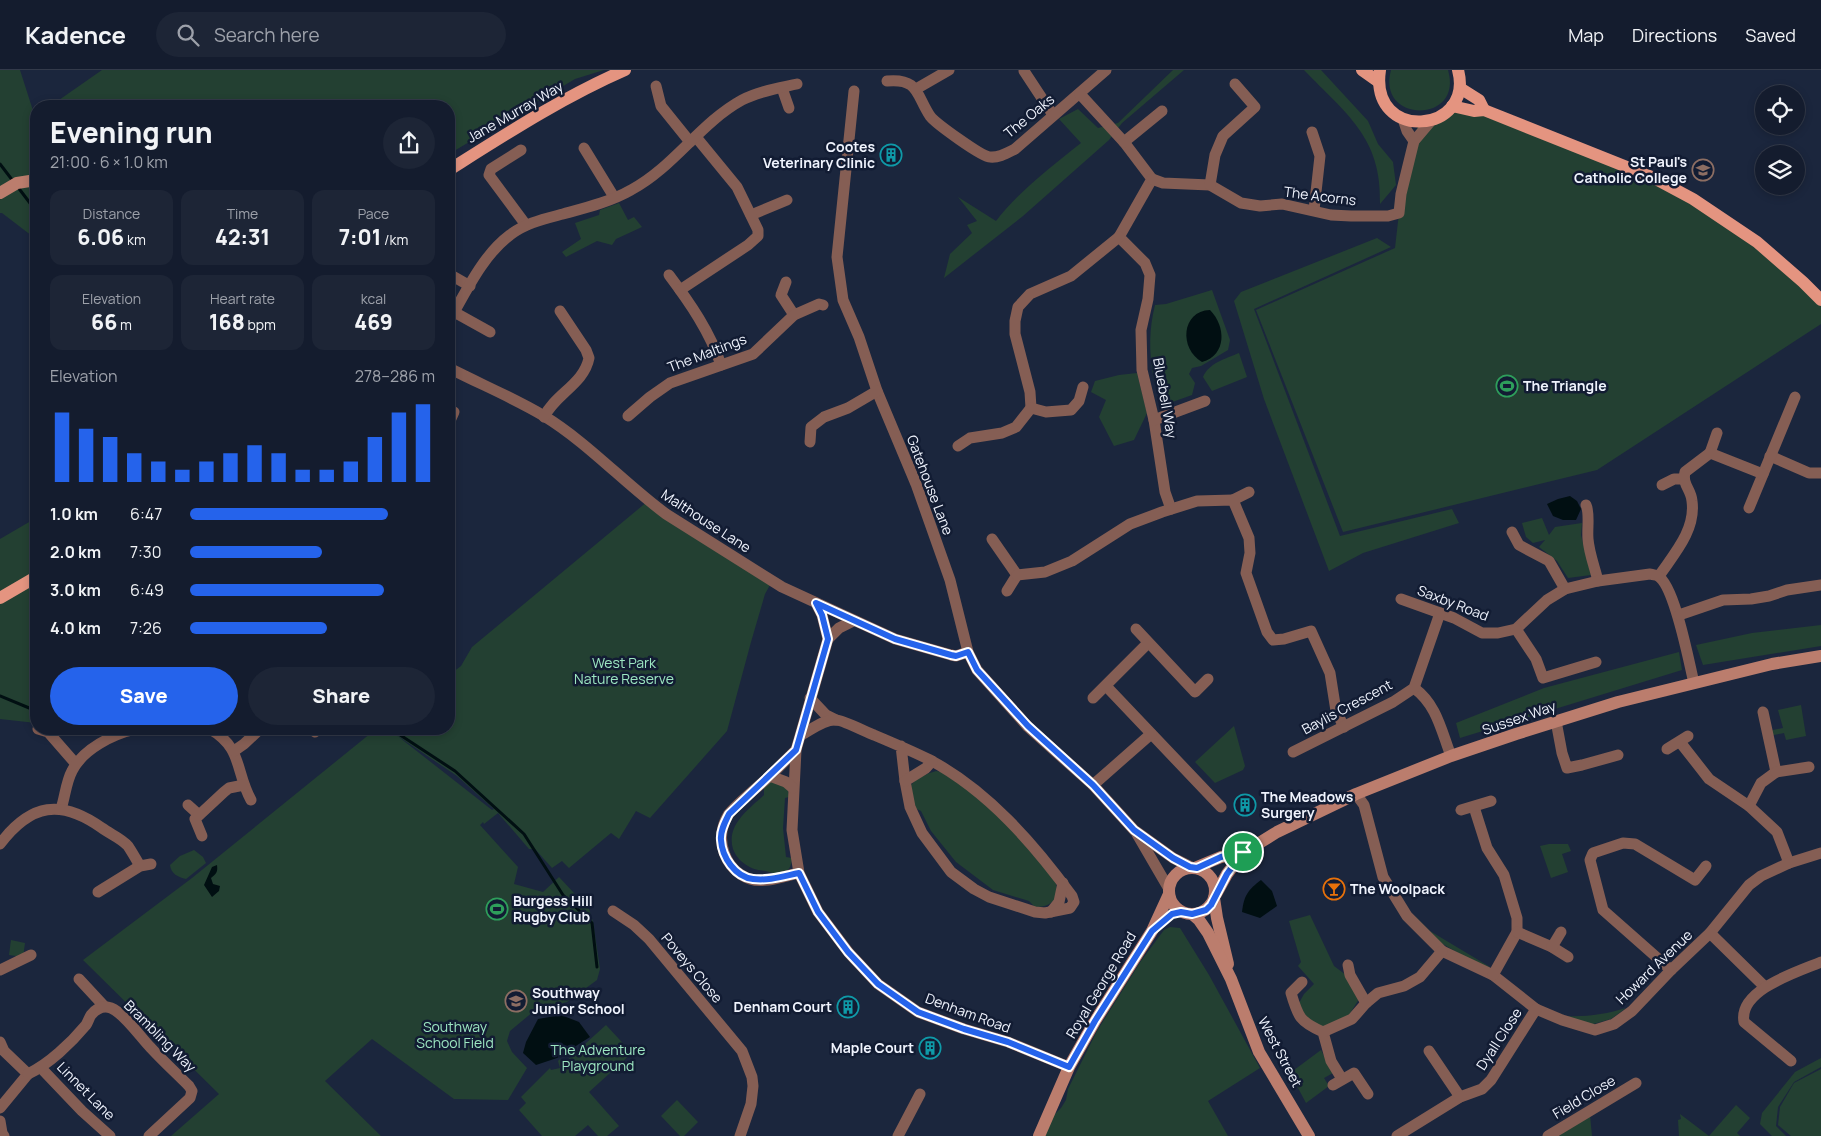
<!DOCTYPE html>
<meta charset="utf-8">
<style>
body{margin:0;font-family:Manrope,sans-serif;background:#1d2536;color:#f1f3f6;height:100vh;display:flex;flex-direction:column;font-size:19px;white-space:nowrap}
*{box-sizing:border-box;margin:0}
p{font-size:16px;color:#9da1aa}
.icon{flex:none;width:28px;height:28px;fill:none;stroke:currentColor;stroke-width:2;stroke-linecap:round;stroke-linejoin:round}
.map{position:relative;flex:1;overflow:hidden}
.sheet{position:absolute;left:30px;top:30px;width:425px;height:635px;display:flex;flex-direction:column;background:#141c2e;border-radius:20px;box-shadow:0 2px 8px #0003,0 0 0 1px #333a4a}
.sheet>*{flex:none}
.fabs{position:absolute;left:1755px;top:15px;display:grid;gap:10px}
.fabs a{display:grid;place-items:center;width:50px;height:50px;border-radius:50%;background:#141c2e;box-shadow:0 2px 8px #0003,0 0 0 1px #333a4a;font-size:25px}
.pin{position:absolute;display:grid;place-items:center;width:42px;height:42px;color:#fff;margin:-21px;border:2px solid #fff;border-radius:50%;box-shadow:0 1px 5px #0007}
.round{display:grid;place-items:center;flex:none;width:52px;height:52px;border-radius:26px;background:#1d2536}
.summary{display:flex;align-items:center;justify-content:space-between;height:85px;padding:0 20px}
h1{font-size:28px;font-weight:800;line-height:38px}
.figures{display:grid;grid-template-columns:repeat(3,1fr);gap:8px;height:85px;padding:5px 20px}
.figures div{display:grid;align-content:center;border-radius:12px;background:#1d2536;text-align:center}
.figures b{font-size:21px;font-weight:800}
.figures small{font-size:14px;font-weight:400}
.figures p{font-size:14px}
.chart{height:140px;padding:10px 20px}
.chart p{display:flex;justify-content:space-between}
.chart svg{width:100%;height:90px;margin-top:5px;stroke:#2563eb;stroke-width:6}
.action{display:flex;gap:10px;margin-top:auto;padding:10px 20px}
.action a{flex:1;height:58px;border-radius:30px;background:#2563eb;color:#fff;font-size:20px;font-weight:800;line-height:58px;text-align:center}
.action a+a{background:#1d2536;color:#f1f3f6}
ul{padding:0 20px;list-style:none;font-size:16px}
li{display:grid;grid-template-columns:80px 60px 1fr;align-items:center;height:38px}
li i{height:12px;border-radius:6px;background:#2563eb}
header{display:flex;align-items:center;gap:30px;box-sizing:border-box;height:70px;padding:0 25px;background:#141c2e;border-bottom:1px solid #333a4a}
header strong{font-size:24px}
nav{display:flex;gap:28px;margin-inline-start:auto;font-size:18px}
.search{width:350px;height:45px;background:#1d2536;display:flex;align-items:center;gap:12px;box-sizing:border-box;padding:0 18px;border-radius:28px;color:#9da1aa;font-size:19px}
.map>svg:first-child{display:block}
</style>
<header>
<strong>Kadence</strong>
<div class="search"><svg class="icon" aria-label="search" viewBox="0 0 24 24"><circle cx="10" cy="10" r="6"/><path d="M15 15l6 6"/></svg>Search here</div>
<nav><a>Map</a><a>Directions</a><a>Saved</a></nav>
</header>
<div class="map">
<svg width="1821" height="1066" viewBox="0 0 1821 1066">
<rect width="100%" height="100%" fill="#1b263d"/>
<!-- green -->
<g fill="#234032" fill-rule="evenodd">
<path d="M0,0H20L36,50V169L2,143H0Z"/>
<path d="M102,0H604L575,9L449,84V36H60L59,30Z"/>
<path d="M1173,0H1184L1122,53L1109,70L1023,146L944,208L950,184L972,163L967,155L977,151L958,127L996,151C1019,121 1051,97 1081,73L1059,49L1078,39L1098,58L1118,53Z"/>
<path d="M1304,0H1321L1368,51L1378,74L1393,92L1396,115L1380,134C1382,67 1346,44 1304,0Z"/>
<path d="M1391,0H1448C1464,54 1376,54 1391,0Z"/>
<path d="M1452,36L1474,41L1652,107L1757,172L1821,233V254L1597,400L1343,462L1256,240L1395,178L1399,143L1418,53Z"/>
<path d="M619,133L628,150L634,147L642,157L616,169L612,175L597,171L566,187L562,182L581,169L575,153L599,145L600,140Z"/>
<path d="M1377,168L1391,177L1254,239L1340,466L1452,439L1459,453L1363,483L1329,501L1264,329L1234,231L1241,222Z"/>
<path d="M1212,220L1230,270L1228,280L1201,296L1192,298L1189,304L1195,313L1192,325L1164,335C1161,325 1155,315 1153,305C1149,281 1149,259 1155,235L1166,234Z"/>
<path d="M1239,283L1247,307L1212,321L1203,307C1209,293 1225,289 1239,283Z"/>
<path d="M1137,303L1147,343L1134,370L1114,376L1099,347L1106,330L1091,322L1095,311L1119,305Z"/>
<path d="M648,431L770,515L765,524L751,572L727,661L650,748L636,741L619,769L611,763L569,798L562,791L552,798L535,779H529L498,743L484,754L483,752L480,755L518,797L514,814L543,822L559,807L589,839L593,852L600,899L597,910L567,932L534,941L510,961L507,971L512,982L527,998L508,1030L454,1029L372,969L325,1011L381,1066H171L219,1024L83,890L192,808L376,659H449V605L461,596L472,577ZM395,664L457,706L494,739L492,740Z"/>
<path d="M36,448V653L0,649V469Z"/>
<path d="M1542,448L1549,465L1555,457L1582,453L1581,465L1591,505L1568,508L1557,491L1539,477L1545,470L1533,473L1526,467L1522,453Z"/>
<path d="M1821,555V576L1703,595L1696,575L1752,563Z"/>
<path d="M1679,582L1682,600L1460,668L1456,653L1544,618Z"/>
<path d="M1801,635L1806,666L1786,670L1784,663L1769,666L1768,661L1783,658L1778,640Z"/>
<path d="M1234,656L1245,696L1243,700L1215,713L1195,692Z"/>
<path d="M936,701L941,702L972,722L997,743L1054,808C1061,825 1055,837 1035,837L1029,831L993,820L956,792L931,761L921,741L915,738L911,715C918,707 926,704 936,701Z"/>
<path d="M770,711L778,712L788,720L789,727L785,728L783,758L786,787L792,788C791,800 787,802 777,806C767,798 759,803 748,796C741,792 736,787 733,779C726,755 748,740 764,725V715Z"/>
<path d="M1549,774H1568L1571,781L1562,784L1568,802L1551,808L1540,776Z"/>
<path d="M194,780L203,787L206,793L186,809C178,807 171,804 170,795L180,786Z"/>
<path d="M1310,845L1334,896L1346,905L1359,929L1349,945L1324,957C1308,953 1304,948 1299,933L1304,924L1314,914L1298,896L1301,892L1289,851Z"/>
<path d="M1415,846L1430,861L1490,897L1481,896L1441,873L1417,849Z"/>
<path d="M1170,857L1180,858L1209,905L1260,998L1208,1031L1228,1066H1045L1053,1046L1061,1038L1066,1030L1068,1019L1097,961L1141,891L1164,860Z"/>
<path d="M11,870L25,873L23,887L9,885Z"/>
<path d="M1626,938L1611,949L1590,955L1567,946C1586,947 1607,944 1626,938Z"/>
<path d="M606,955L632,983L589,1022L619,1056L607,1066H598L588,1055L575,1066H542L519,1040L526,1033L521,1027L550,998L551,1000L560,998L558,991L560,989L564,993Z"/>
<path d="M1321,980L1333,1003L1324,1008L1329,1016L1306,1033L1290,1003Z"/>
<path d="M1821,988V997L1794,1012L1778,1037L1776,1056L1786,1066H1772L1760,1054L1762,1043L1795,1002Z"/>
<path d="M1821,999V1066H1791L1778,1055L1780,1037L1794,1013Z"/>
<path d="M677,1030L698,1052L684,1066H680L661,1046Z"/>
<path d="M1736,1035L1750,1048L1737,1063L1740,1066H1679L1678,1050L1681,1049L1680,1044L1709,1066Z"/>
<path d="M1590,1045L1592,1066H1555Z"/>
</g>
<!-- water -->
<g fill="#010f12">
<path d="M1210,240C1226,256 1227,285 1202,292C1179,279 1181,241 1210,240Z"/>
<path d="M1570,426L1577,431L1581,439L1576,450H1563L1553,446L1547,434L1558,429Z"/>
<path d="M217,795C218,802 216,804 211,808L213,814L220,816L219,821L212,827L204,815L212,797Z"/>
<path d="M1261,810L1272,821L1277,836L1260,848L1242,842C1244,825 1248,820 1261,810Z"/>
<path d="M561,945L579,952L590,967L557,988L536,995L523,983L526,972L538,949Z"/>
</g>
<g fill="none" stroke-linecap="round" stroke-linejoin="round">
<!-- stream -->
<g stroke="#010f12" stroke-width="3">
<path d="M0,94L13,111"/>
<path d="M17,116L36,141"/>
<path d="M0,626L34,640L36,637"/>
<path d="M391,659L455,701L524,764L563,825L592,853L597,897"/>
</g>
<!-- street -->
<g stroke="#855e54" stroke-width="11">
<path d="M1024,1L1053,45"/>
<path d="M887,11C919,8 916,25 930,46C935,53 982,87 990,87C999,88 1007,83 1015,79L1106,0"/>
<path d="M656,16L661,36L690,72"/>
<path d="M782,18L789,38"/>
<path d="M916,19L949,0"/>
<path d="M854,21L837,187L843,230L859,267L877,321L916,414L950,510L968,582L977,600L1028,657L1093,715L1134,760L1173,788L1191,797"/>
<path d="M1080,24L1124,72L1152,109L1119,167L1145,193L1150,205L1148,229L1141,260L1142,300L1154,350L1165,422L1171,439"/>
<path d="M1403,49L1407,61L1414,71"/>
<path d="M1312,62L1320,86L1314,140"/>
<path d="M1124,72L1162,41"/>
<path d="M584,78L614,127"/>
<path d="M521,80L491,99L489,105L526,155"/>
<path d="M1152,109L1163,113L1210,115L1241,133L1260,136L1282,134L1331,145L1351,146H1388L1399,143L1401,124L1414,71L1431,51"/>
<path d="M1210,115L1215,85L1223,66L1255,37L1235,14"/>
<path d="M751,145L787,130"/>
<path d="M449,204L470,216"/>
<path d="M669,205C690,233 710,262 721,295"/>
<path d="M786,212L781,225L794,245"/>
<path d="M680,220L748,175L758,166V160L737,117L696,67"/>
<path d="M454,242L490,262"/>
<path d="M449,251C466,222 482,186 510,165C525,153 544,149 563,144C585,138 610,132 631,120C674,97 700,53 742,30C759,21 779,18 797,14"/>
<path d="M449,298C480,314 514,328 544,346C588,373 624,413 666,444L782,517L895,569L951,585L956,586L968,582"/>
<path d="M1031,338L1030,322L1015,264V251L1018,237L1030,224L1071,206L1119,167"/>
<path d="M628,346L650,327L670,313L753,284L794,245L819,234L823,235"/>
<path d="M544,347C555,324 584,314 589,288L586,280L560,241"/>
<path d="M1154,350L1205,331"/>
<path d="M449,353L454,342"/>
<path d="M810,372L811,357L824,347L848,338L877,321"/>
<path d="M958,376L970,368L1002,363L1016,357L1031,338L1046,342L1071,340L1079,331L1083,317"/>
<path d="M1710,383L1717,363"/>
<path d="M1770,386L1809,403H1821"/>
<path d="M1662,415L1674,409H1683"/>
<path d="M1233,430L1249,422"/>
<path d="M1586,435C1590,443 1587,458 1588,469C1589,483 1595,498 1598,511"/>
<path d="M1749,438L1795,327"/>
<path d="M1512,462L1519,475L1549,491L1565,519"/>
<path d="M992,469L1017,505L1007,521"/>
<path d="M1017,505L1045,502L1072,491L1130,454L1162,442L1197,431L1233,430L1249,468L1250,483L1246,503L1267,562L1273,570L1284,569L1311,561L1330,603L1336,641L1344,657"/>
<path d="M1659,506C1674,484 1696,460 1692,431C1691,419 1682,415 1685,402L1710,383L1763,404"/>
<path d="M1401,529L1454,548L1482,563H1498L1516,559L1547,530L1565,519L1598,511L1650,504C1653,505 1656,505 1658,506C1675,516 1689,593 1694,613"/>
<path d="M816,533L822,545L828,569L796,680L792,760L799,803L818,842L849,883L878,914L918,942L964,959L1008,972L1069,997"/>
<path d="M1679,545L1723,530L1751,529L1769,526L1787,520L1821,515"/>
<path d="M1136,559L1195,622L1208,609"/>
<path d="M1516,559L1536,589L1543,608L1596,592"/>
<path d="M828,569L839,558L853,551"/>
<path d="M1106,616L1221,737"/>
<path d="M1414,618C1437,635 1441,660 1451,686"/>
<path d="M810,628L826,645L836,650"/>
<path d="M1093,628L1148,573"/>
<path d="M1763,642L1776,702L1761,713L1749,736L1777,762L1789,793"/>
<path d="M1556,651L1562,683L1567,698L1582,695L1618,685"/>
<path d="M38,659L48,662L76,694"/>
<path d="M210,659C243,678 235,701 251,730"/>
<path d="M313,659L315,662"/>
<path d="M801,665C811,660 824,649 836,650C843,650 866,662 874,665C893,673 912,681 930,690C988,721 1034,774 1072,826L1074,832L1070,838L1045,843L1035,842L989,827L974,819L951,802L922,763L910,737L905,711L901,676"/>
<path d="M1680,672L1709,709L1749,736"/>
<path d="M1667,679L1688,666"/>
<path d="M234,681L244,674L260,659"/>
<path d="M1293,682L1393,632L1414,618L1440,543"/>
<path d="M1776,702L1809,697"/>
<path d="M770,706L796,680"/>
<path d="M905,711L926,698L932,691"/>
<path d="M1093,715L1151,664"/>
<path d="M793,718L786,712L770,706C760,715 735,735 728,745C714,768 724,800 750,809C765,814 784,806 799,803"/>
<path d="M1356,724L1364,735L1383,807L1407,846L1442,881L1493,905L1536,939L1562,950L1595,960L1614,954L1632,941L1671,900L1710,863L1749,815L1761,806L1789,793L1821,783"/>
<path d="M188,735L198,744"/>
<path d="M1474,737L1487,778L1504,805L1517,848V862L1493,905"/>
<path d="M61,739C65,727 66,712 72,701C83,679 113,664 136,659"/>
<path d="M1461,740L1491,731"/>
<path d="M1137,764L1169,819"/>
<path d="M202,766L195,749L224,722L229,718L244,715"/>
<path d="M0,774C31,733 61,729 102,758C110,764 121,768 128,776C132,782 136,789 140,796"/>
<path d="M98,822L140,796L151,794"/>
<path d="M613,841L634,855L649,869L742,981L752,1007L753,1016L751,1034L740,1066"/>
<path d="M1051,842L1059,832L1063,813"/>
<path d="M1517,862L1552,877L1568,887"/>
<path d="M1710,863L1765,917"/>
<path d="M1552,877L1561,862"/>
<path d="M1348,895L1350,905L1366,933"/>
<path d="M0,900L31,885"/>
<path d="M1671,900L1603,840L1590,790L1593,783L1623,773L1635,774L1695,810L1706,796"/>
<path d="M79,909L104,936"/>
<path d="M1302,912L1291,923C1298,947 1300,952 1323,962L1331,991L1342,1009"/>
<path d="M1323,962L1352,949L1366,933L1378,923L1404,916L1420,907L1442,881"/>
<path d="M0,972L4,981L28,1004L0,1038"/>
<path d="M1429,981L1460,1027"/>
<path d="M1791,991L1744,952C1738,920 1797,902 1821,892"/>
<path d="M41,998L82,1041L110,1066"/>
<path d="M28,1004C49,994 71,973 86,955C88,952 89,948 91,945C96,939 103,935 111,938C124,943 141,968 151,978C163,991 176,1003 189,1016L192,1021L190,1028L149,1066"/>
<path d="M1333,1015L1354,1003L1368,1024"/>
<path d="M0,1051L2,1063L4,1066"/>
<path d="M898,1066L920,1024"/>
<path d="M1397,1066L1460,1027L1482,1019L1491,1010L1536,939"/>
<path d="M1548,1066L1636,1013"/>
</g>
<!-- secondary -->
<g stroke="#bb7d6d" stroke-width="12">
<path d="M0,123L17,113L36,110"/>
<path d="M1197,797L1221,787L1243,783L1277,762L1356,724L1451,686L1516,664L1618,632L1772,594L1821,586"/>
<circle cx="1192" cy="821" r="23"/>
<path d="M1216,824L1227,804L1243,783"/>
<path d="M1214,828L1217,848L1228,894"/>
<path d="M1192,844L1199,850L1208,863L1231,909L1259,982L1309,1066"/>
<path d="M1039,1066L1069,997L1095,951L1152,861L1169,824"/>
</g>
<!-- primary -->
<g stroke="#e49480" stroke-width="12">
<path d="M1362,0L1379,12"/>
<path d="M1380,0C1369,73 1475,64 1458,0"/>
<path d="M1460,18L1479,30L1484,40"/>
<path d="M1452,36L1474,41L1484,40L1652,107L1693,129L1757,172L1803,212L1821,230"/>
<path d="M449,100C506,64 563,27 625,0"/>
<path d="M0,528L36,507"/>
</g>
</g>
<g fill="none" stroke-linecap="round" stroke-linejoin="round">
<!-- route casing -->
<g stroke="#fff" stroke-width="10">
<path id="route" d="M816,533L895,569L951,585L956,586L968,582L977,600L1028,656L1093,715L1134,760L1173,788L1190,797L1197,798L1221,787L1243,782L1227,804L1211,835L1206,840L1192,844L1181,842L1172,844L1152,861L1095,951L1069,997L1008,972L964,959L918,942L878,914L848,882L818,842L799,803C784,806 769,811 753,809C735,807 722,787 721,770C720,761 725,752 729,744L796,680L828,569L822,545Z"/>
</g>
<!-- route -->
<use href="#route" stroke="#2563eb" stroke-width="6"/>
</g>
<!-- icons -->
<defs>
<g id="building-ring" transform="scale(1.125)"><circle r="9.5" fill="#121c33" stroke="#0f9aa8" stroke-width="1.5"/><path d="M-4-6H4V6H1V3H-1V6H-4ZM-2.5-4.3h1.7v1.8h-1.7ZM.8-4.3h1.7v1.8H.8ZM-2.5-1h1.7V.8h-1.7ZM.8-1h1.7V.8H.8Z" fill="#0f9aa8"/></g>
<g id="school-ring" transform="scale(1.125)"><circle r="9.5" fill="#121c33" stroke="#8d6e63" stroke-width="1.5"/><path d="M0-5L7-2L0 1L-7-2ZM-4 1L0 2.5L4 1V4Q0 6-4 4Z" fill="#8d6e63"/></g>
<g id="stadium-ring" transform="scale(1.125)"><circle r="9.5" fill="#121c33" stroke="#2e9e5b" stroke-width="1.5"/><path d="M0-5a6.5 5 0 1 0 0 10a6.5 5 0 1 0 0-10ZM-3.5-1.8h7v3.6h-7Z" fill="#2e9e5b"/></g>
<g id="bar-ring" transform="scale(1.125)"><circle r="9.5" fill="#121c33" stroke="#e8710a" stroke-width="1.5"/><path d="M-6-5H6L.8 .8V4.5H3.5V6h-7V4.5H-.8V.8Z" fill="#e8710a"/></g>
</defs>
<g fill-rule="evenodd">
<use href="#building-ring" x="891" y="85"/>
<use href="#school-ring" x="1703" y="100"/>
<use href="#stadium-ring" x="1507" y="316"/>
<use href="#building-ring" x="1245" y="735"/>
<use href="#bar-ring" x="1334" y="819"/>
<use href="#stadium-ring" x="497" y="839"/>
<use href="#school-ring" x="516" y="931"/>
<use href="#building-ring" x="848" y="937"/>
<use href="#building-ring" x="930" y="978"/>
</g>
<g text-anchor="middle" stroke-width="5" stroke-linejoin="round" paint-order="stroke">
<!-- street labels -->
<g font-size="14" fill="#eff3fd" stroke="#121c33">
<text transform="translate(515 42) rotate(-30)" y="5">Jane Murray Way</text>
<text transform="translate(1029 46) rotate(-39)" y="5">The Oaks</text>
<text transform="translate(1320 126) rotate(7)" y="5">The Acorns</text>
<text transform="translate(707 283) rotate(-21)" y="5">The Maltings</text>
<text transform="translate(1165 328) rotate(80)" y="5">Bluebell Way</text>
<text transform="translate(930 415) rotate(69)" y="5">Gatehouse Lane</text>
<text transform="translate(706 451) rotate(33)" y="5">Malthouse Lane</text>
<text transform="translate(1453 533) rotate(21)" y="5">Saxby Road</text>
<text transform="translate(1347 637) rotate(-28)" y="5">Baylis Crescent</text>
<text transform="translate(1519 648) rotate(-19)" y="5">Sussex Way</text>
<text transform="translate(1654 897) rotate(-44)" y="5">Howard Avenue</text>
<text transform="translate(692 898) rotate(50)" y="5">Poveys Close</text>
<text transform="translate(1101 915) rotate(-59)" y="5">Royal George Road</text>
<text transform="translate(968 943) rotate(20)" y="5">Denham Road</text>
<text transform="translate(160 966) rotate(45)" y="5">Brambling Way</text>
<text transform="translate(1499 969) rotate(-57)" y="5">Dyall Close</text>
<text transform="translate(1280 982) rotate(62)" y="5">West Street</text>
<text transform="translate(86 1021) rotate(45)" y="5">Linnet Lane</text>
<text transform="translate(1584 1027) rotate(-31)" y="5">Field Close</text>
</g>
<!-- poi labels -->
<g font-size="14" font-weight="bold" fill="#eff3fd" stroke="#121c33" text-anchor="start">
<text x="875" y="82" text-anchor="end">Cootes<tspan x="875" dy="16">Veterinary Clinic</tspan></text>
<text x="1687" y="97" text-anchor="end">St Paul's<tspan x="1687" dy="16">Catholic College</tspan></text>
<text x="1523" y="321">The Triangle</text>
<text x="1261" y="732">The Meadows<tspan x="1261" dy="16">Surgery</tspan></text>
<text x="1350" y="824">The Woolpack</text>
<text x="513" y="836">Burgess Hill<tspan x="513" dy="16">Rugby Club</tspan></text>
<text x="532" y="928">Southway<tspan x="532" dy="16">Junior School</tspan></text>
<text x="832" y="942" text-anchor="end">Denham Court</text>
<text x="914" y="983" text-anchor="end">Maple Court</text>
</g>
<!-- park labels -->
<g font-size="14" fill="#9ce6c1" stroke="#121c33">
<text x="624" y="598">West Park<tspan x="624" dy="16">Nature Reserve</tspan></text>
<text x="455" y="962">Southway<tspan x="455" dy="16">School Field</tspan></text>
<text x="598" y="985">The Adventure<tspan x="598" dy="16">Playground</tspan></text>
</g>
</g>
</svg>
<div class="fabs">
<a><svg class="icon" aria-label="locate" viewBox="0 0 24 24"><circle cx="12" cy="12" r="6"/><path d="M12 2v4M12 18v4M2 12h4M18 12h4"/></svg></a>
<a><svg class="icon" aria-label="layers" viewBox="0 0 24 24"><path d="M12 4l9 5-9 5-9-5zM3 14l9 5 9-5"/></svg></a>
</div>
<div class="pin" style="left:1243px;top:782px;background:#1e9e55"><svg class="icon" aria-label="arrive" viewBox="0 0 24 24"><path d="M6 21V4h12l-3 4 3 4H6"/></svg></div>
<section class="sheet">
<div class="summary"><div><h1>Evening run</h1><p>21:00 · 6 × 1.0 km</p></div><a class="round"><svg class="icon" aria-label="share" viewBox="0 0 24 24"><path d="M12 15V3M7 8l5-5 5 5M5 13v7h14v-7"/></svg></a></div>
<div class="figures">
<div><p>Distance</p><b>6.06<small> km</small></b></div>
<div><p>Time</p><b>42:31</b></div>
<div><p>Pace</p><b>7:01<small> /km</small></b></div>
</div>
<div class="figures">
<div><p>Elevation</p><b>66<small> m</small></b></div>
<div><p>Heart rate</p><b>168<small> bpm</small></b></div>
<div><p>kcal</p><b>469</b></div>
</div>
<div class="chart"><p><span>Elevation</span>278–286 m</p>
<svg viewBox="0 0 160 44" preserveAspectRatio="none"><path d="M5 44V10M15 44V18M25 44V22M35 44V30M45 44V34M55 44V38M65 44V34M75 44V30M85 44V26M95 44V30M105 44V38M115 44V38M125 44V34M135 44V22M145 44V10M155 44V6"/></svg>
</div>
<ul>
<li><b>1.0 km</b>6:47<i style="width:81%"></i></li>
<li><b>2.0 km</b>7:30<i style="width:54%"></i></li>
<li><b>3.0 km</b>6:49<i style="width:79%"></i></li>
<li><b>4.0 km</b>7:26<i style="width:56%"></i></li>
</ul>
<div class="action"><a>Save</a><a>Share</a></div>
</section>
</div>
